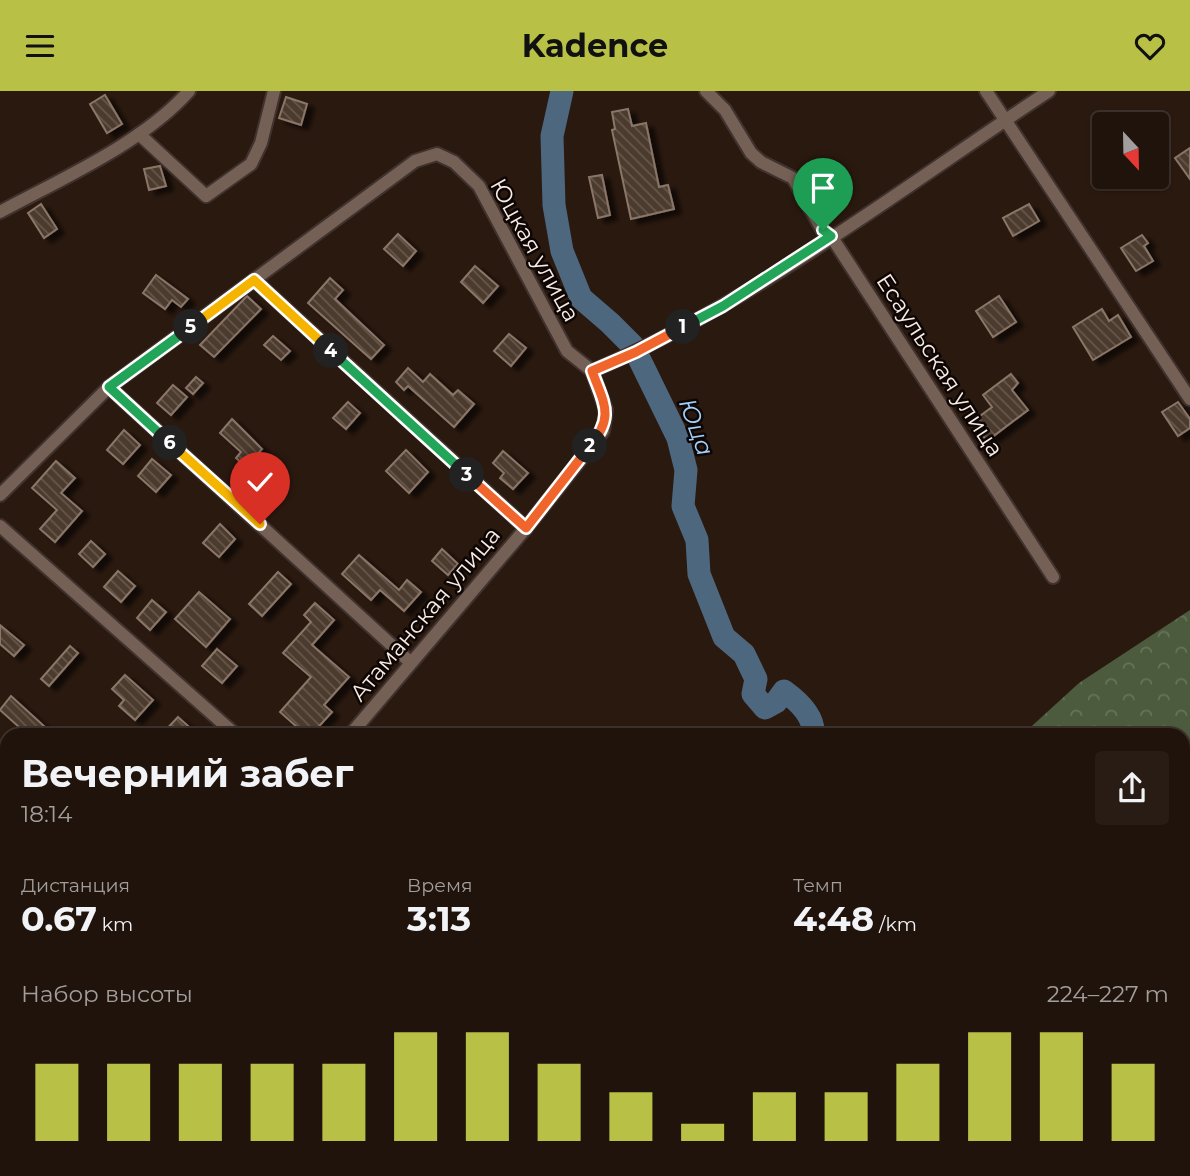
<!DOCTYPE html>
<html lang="ru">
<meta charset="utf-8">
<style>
body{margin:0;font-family:Montserrat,sans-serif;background:#281c14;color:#f1f3f6;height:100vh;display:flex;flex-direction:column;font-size:26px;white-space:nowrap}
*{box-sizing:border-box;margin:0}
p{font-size:23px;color:#a29e9d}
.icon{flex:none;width:38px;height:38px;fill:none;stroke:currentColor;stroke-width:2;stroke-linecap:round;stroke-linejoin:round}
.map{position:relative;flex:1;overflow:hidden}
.details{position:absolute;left:0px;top:637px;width:1190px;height:448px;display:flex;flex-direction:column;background:#20130b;border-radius:21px 21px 0 0;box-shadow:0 2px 5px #0004,0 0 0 2px #3d322c}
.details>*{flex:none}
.needle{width:46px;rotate:158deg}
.tools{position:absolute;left:1092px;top:21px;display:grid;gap:14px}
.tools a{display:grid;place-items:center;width:77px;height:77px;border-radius:7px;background:#20130b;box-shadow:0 2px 5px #0004,0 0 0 2px #3d322c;font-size:35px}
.pin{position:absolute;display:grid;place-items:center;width:60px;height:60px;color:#fff;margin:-72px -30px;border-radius:50% 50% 50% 0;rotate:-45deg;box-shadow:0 0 7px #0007}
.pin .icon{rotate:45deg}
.km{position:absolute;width:35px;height:35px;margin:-18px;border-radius:50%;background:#222;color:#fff;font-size:19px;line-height:35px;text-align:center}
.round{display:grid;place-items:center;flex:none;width:74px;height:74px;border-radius:7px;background:#281c14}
.overview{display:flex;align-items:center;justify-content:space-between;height:119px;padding:0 21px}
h1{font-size:38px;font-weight:700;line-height:52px}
.figures{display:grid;grid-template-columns:repeat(3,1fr);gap:10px;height:119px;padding:7px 21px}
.figures div{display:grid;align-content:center}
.figures b{font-size:35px;font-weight:700}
.figures small{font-size:19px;font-weight:400}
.figures p{font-size:19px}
.chart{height:196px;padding:14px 21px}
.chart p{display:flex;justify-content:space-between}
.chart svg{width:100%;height:126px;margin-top:7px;stroke:#b9c046;stroke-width:6}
header{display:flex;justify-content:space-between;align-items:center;height:91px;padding:0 21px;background:#b9c046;color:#111;font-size:32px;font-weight:700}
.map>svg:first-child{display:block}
</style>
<header><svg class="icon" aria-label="menu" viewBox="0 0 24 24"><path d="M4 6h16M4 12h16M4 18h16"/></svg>Kadence<svg class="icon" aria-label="heart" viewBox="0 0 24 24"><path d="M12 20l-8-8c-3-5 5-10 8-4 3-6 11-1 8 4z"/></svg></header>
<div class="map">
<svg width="1190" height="1085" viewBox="0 0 1190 1085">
<defs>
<pattern id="forest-crowns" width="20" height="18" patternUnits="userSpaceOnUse" patternTransform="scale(1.75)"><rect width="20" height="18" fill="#4c5b3d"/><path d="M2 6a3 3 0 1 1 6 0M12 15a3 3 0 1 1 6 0" fill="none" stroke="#677359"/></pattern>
<pattern id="water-rules" width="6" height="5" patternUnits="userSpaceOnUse" patternTransform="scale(1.75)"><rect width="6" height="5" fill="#4d677f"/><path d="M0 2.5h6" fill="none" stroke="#677d91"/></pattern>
<pattern id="building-back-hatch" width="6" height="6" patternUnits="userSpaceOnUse" patternTransform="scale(1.75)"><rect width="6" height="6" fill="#4b3a2d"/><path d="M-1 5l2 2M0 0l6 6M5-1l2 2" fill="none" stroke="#66574b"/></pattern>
<filter id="shadow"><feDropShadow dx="7" dy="4.5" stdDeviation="2" flood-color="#0009"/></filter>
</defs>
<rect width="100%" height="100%" fill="#2a190f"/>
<!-- built -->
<path fill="#341d10" d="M7,1015V1078H317L320,1085H0V1016Z"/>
<!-- forest -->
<g fill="url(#forest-crowns)">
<path d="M1190,519V746L1183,748V644H1022L1079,592Z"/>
<path d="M618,1078H687L684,1085H626Z"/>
</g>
<!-- water -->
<g fill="url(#water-rules)" stroke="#808f9e" stroke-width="2">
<path d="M1190,746V799L1183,801V748Z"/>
<path d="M1183,1029L1190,1035V1085H1098L1103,1078H1183Z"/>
<path d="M687,1078H783L774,1085H684Z"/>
</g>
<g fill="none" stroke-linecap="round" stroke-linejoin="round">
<!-- river -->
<path stroke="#4d677f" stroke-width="23" d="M562,0L552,45L554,114L562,160L581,207L610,232L633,255L678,347L686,379L683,415L697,449L699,483L724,546L744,563L756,588L753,603L765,617L776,611L784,600C798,610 815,625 813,644"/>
</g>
<!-- building -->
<g fill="url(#building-back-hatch)" stroke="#8a7668" stroke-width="2" filter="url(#shadow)">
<path d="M105,4L122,33L107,42L90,13Z"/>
<path d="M286,6L307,13L301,34L279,27Z"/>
<path d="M628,18L632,35L646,32L659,96L668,94L674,118L631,128L612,39L615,38L612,21Z"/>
<path d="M1190,57V88L1175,67Z"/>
<path d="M160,75L166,95L149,99L144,78Z"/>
<path d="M602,84L610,124L598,127L589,86Z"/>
<path d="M41,113L57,138L44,147L28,122Z"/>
<path d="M1029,113L1039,130L1013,145L1003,127Z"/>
<path d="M398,143L416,160L403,175L384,158Z"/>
<path d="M1142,144L1148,152L1144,155L1153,170L1136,180L1121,157Z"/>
<path d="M475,175L498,195L483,212L461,191Z"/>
<path d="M156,184L188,208L181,216L172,209L165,218L143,202Z"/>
<path d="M330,187L343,199L335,208L384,254L371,268L308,212Z"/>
<path d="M247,205L261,218L214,266L200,254Z"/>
<path d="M999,205L1016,231L993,246L976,220Z"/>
<path d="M1102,218L1109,230L1118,224L1131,246L1093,269L1073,236Z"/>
<path d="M509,243L526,257L511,275L494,260Z"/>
<path d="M273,245L290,260L281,269L264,254Z"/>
<path d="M408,277L423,291L430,283L453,304L458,299L474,313L454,336L408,295L404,299L396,291Z"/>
<path d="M1011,283L1018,292L1012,299L1028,319L987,350L972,331L992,316L983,304Z"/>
<path d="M196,286L203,292L193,303L186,297Z"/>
<path d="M173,294L187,306L171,324L157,312Z"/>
<path d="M348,311L360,322L346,338L333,327Z"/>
<path d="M1178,311L1190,328V337L1178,345L1162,321Z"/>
<path d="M232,328L262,358L246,376L236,367L241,361L220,342Z"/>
<path d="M124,339L140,354L123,373L107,359Z"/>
<path d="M406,359L428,381L409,402L386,380Z"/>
<path d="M503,360L528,382L513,398L500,387L504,382L493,372Z"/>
<path d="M152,368L171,384L156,401L138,385Z"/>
<path d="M56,370L75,387L61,402L82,420L55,451L40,438L57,419L32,397Z"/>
<path d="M220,433L235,448L219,466L203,452Z"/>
<path d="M91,450L105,463L93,476L79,463Z"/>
<path d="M442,458L458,473L448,484L432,470Z"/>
<path d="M359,464L399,499L407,489L421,501L404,520L380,499L371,509L342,483Z"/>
<path d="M118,480L135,495L121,511L104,496Z"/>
<path d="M278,481L291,493L262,525L249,513Z"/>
<path d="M199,501L230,528L206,556L175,528Z"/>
<path d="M152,509L166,521L150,539L137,527Z"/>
<path d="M315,512L334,529L312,554L349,586L324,614L332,621L311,644H306L280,621L311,586L283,562L311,531L304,524Z"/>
<path d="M0,534L24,554L14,565L0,553Z"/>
<path d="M70,555L78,562L49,595L41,588Z"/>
<path d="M217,558L237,575L222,592L202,575Z"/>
<path d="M125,584L153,609L135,629L119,615L124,609L112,598Z"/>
<path d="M11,605L45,636L38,644H11L19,636L0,619Z"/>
<path d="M178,626L198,644H161Z"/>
</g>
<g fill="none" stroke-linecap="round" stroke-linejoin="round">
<!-- minor casing -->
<g stroke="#40322e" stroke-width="16">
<g id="minor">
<path d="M706,0L725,19L751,62L761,71L793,87L823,140L831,145L1053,486"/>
<path d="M986,0L1190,308"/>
<path d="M139,43L206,105L251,73L261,52L274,0"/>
<path d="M0,121C61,88 143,52 189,0"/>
<path d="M254,189L526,437"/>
<path d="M592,280C755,211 902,97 1049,0"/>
<path d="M109,296L410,571"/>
<path d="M0,404L109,296L415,70L437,63L454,71L479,95L567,260L592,280"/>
<path d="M0,435L236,644"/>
<path d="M350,644L526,437L603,340L606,319L592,280"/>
<path d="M0,667L7,673"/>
<path d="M0,899L7,905"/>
<path d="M0,1052L7,1043"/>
</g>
</g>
<!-- minor -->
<use href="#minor" stroke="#756055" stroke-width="12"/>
</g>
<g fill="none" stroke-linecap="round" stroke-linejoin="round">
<!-- split-1 casing -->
<g stroke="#fff" stroke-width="14">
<path id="split-1" d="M683,236L723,215L831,145L823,139"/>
</g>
<!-- split-2 casing -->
<g stroke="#fff" stroke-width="14">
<path id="split-2" d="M590,355C615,325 604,313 592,280L636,261L683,236"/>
</g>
<!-- split-3 casing -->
<g stroke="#fff" stroke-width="14">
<path id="split-3" d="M467,384L526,437L590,355"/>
</g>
<!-- split-4 casing -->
<g stroke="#fff" stroke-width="14">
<path id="split-4" d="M331,260L467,384"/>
</g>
<!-- split-5 casing -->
<g stroke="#fff" stroke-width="14">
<path id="split-5" d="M191,236L254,189L331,260"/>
</g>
<!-- split-6 casing -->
<g stroke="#fff" stroke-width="14">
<path id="split-6" d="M170,352L109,296L191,236"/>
</g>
<!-- split-7 casing -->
<g stroke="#fff" stroke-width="14">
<path id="split-7" d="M170,352L260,433"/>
</g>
<!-- split-1 -->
<use href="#split-1" stroke="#22a559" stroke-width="9"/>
<!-- split-2 -->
<use href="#split-2" stroke="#f0652b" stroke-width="9"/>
<!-- split-3 -->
<use href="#split-3" stroke="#f0652b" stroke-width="9"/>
<!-- split-4 -->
<use href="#split-4" stroke="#22a559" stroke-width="9"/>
<!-- split-5 -->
<use href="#split-5" stroke="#f5b400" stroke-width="9"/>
<!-- split-6 -->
<use href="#split-6" stroke="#22a559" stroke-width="9"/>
<!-- split-7 -->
<use href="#split-7" stroke="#f5b400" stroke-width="9"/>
</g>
<g text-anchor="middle" stroke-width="5" stroke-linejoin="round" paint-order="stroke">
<!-- street labels -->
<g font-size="23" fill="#f8ece5" stroke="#0d0604">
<text transform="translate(535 159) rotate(61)" y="8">Юцкая улица</text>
<text transform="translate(940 274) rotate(57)" y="8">Есаульская улица</text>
<text transform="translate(425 523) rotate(-50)" y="8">Атаманская улица</text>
</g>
<!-- water labels -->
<g font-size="24" font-style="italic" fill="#a1d0fc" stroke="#0d0604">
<text transform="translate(696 336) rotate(70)" y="8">Юца</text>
</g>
</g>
</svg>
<div class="tools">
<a><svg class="needle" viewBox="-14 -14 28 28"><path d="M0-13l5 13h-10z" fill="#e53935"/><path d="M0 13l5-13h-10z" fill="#a29e9d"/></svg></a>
</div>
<div class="pin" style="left:823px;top:139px;background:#1e9e55"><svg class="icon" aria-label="arrive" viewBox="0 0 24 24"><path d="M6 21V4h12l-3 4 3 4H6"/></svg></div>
<div class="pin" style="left:260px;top:433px;background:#d93025"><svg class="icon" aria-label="check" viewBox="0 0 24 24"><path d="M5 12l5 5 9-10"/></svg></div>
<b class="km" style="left:683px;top:236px">1</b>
<b class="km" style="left:590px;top:355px">2</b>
<b class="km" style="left:467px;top:384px">3</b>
<b class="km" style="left:331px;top:260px">4</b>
<b class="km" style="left:191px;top:236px">5</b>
<b class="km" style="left:170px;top:352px">6</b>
<section class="details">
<div class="overview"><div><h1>Вечерний забег</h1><p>18:14</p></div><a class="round"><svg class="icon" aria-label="share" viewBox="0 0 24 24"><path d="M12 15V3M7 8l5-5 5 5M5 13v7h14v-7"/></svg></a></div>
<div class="figures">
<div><p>Дистанция</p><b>0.67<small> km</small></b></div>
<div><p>Время</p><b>3:13</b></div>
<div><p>Темп</p><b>4:48<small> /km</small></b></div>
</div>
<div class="chart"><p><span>Набор высоты</span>224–227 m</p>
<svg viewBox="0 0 160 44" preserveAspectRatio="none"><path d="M5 44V17M15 44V17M25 44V17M35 44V17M45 44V17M55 44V6M65 44V6M75 44V17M85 44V27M95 44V38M105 44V27M115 44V27M125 44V17M135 44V6M145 44V6M155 44V17"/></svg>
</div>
</section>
</div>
